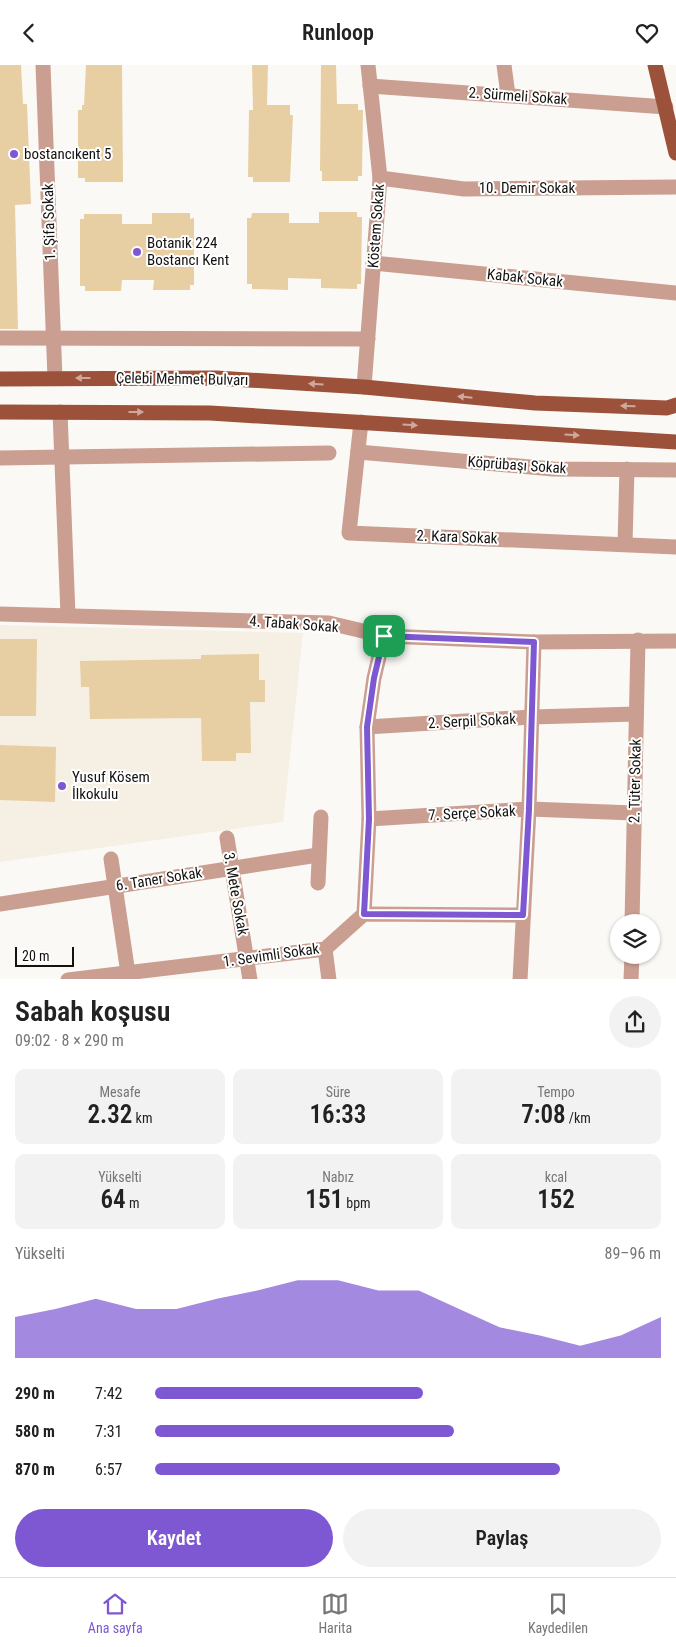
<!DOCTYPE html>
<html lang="tr">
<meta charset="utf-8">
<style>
body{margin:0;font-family:"Roboto Condensed",sans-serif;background:#f2f2f2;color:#222;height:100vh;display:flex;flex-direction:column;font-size:19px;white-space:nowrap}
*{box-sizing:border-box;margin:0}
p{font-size:16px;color:#767676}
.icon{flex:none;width:28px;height:28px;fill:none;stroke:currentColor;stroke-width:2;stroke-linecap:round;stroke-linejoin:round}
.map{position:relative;height:914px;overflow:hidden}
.side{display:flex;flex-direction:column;background:#fff;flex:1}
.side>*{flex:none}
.tools{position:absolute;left:610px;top:849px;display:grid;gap:10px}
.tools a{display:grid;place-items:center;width:50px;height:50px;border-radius:50%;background:#fff;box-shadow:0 1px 4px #0004;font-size:25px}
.scale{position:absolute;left:15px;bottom:12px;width:59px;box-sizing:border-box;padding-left:5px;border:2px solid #131210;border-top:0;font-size:14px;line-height:18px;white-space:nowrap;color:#131210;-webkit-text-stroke:4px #fff;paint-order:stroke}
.pin{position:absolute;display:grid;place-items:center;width:42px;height:42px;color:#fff;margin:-21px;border-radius:10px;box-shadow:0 2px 8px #0006}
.round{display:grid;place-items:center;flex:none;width:52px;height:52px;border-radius:26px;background:#f2f2f2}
.headline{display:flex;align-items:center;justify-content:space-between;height:85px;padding:0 15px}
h1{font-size:28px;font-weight:600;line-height:38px}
.figures{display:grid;grid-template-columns:repeat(3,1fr);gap:8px;height:85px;padding:5px 15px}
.figures div{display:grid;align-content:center;border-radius:10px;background:#f2f2f2;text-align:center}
.figures b{font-size:25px;font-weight:600}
.figures small{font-size:14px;font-weight:400}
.figures p{font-size:14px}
.chart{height:140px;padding:10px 15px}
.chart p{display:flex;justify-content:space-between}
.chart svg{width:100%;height:90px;margin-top:5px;fill:#7d58d2;opacity:.7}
.cta{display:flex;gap:10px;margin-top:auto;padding:10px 15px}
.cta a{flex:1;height:58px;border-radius:30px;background:#7d58d2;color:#fff;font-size:20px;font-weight:600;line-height:58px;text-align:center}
.cta a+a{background:#f2f2f2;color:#222}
ul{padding:0 15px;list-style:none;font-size:16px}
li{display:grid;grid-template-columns:80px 60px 1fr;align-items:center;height:38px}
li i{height:12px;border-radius:6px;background:#7d58d2}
header{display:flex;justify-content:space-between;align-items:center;height:65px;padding:0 15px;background:#fff;font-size:22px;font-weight:600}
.tabs{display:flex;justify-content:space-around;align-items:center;height:70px;border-top:1px solid #e0e0e0;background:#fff;font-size:14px;color:#767676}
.tabs a{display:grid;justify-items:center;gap:2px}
.tabs .current{color:#7d58d2}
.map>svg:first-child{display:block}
</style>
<header><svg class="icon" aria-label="back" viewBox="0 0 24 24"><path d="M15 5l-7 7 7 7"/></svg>Runloop<svg class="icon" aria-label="heart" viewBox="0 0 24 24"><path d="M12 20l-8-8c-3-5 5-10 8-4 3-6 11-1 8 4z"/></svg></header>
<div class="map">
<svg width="676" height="915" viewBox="0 0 676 915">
<rect width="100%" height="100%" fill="#fbf9f5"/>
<!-- built -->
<path fill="#f5efe4" d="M0,560L303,568L283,757L0,797Z"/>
<!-- building -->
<g fill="#e7cfa3">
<path d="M0,0H21L23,39H27L31,139L15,140L18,264H0Z"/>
<path d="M86,0H122L123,117H85V113H78V45H82V40H84Z"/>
<path d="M252,0H268L267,40H290V50H293L290,117H253V112H248L249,45H253Z"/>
<path d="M321,0H336L337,39H358V45H363L362,111H358V116H322V106H320Z"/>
<path d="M319,147H357V152H362L361,219H357V224L321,223V214L288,213V225L252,224V219H247V153H251L252,148H289V158H319Z"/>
<path d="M152,148H190V154L194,153V220H190V225H153L154,215H122L121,226H85V221H80V154H84V149H122V159H152Z"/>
<path d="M0,574H37L36,651H0Z"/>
<path d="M259,589V615H265V637H250L251,688H236V696H202L201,653L90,654L89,622H81L80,596L201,594V590Z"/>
<path d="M0,680L56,682L55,737L0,735Z"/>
</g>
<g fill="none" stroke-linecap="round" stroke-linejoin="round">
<!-- minor -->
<g stroke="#ca9f91" stroke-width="15">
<path d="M43,0L55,313"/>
<path d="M504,0L508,30"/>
<path d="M370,21L666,42"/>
<path d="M380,113L464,124L676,122"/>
<path d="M373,198L676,228"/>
<path d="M0,273L368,274"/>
<path d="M364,322L380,113L368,0"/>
<path d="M60,347L68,550"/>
<path d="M361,357L349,468L676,482"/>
<path d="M358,387L553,404L676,405"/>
<path d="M0,393L329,388"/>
<path d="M625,479L627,404"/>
<path d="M0,549L329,558L384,571L534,577L676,576"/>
<path d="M367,662L532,652L636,649"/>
<path d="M369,754L529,744L634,748"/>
<path d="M227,773L250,915"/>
<path d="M111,794L129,915"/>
<path d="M318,818L321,752"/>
<path d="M0,839L318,790"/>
<path d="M364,849L369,754L367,662L374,613L384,571"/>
<path d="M632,858L638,575"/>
<path d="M325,884L329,915"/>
<path d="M68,915L325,884L364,849L523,850"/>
<path d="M520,915L529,744L534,577"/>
<path d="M631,915L632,890"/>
</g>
<!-- major -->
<g stroke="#9c523a" stroke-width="15">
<path d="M655,0L676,88"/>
<path d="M0,314L216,313L364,322L535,338L667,343L676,340"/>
<path d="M0,347L210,348L676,377"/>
</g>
</g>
<!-- one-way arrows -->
<defs><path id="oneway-solid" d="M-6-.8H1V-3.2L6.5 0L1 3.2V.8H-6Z" transform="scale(1.25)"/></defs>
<g fill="#cea89c">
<use href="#oneway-solid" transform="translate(83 313) rotate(-180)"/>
<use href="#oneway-solid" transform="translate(316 319) rotate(-177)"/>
<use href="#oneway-solid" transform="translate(465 332) rotate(-174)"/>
<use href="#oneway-solid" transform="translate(628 341) rotate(-178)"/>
<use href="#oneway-solid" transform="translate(136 347)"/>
<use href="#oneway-solid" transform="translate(410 360) rotate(4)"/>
<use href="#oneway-solid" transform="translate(572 370) rotate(4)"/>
</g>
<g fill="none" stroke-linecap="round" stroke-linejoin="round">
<!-- route casing -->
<g stroke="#fff" stroke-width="10">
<path id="route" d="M384,571L534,577L529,744L523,850L364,849L369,754L367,662L374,613Z"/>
</g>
<!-- route -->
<use href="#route" stroke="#7d58d2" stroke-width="6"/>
</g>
<!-- markers -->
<g fill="#7d58d2" stroke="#fff" stroke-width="2">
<circle cx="14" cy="89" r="5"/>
<circle cx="137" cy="187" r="5"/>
<circle cx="62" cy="721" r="5"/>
</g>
<g text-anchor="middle" stroke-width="4" stroke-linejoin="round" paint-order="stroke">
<!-- street labels -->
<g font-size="15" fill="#131210" stroke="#fff">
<text transform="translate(518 31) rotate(4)" y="5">2. Sürmeli Sokak</text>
<text x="527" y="128">10. Demir Sokak</text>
<text transform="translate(49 157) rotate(-92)" y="5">1. Şifa Sokak</text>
<text transform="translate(376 161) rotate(-86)" y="5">Köstem Sokak</text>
<text transform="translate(525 213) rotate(6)" y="5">Kabak Sokak</text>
<text transform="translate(182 314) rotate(1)" y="5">Çelebi Mehmet Bulvarı</text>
<text transform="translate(517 400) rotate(4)" y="5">Köprübaşı Sokak</text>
<text transform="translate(457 472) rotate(2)" y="5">2. Kara Sokak</text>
<text transform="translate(294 559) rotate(4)" y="5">4. Tabak Sokak</text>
<text transform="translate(472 656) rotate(-3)" y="5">2. Serpil Sokak</text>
<text transform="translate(635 716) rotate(-89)" y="5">2. Tüter Sokak</text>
<text transform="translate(472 748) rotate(-3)" y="5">7. Serçe Sokak</text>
<text transform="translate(159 814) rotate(-9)" y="5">6. Taner Sokak</text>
<text transform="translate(236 829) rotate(80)" y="5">3. Mete Sokak</text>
<text transform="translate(271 890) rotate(-8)" y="5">1. Sevimli Sokak</text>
</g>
<!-- poi labels -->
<g font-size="15" fill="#131210" stroke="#fff" text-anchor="start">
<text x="24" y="94">bostancıkent 5</text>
<text x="147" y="183">Botanik 224<tspan x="147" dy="17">Bostancı Kent</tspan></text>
<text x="72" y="717">Yusuf Kösem<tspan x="72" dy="17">İlkokulu</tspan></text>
</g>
</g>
</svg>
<div class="tools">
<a><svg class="icon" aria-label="layers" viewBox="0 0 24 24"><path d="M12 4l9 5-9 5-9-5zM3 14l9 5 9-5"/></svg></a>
</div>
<div class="scale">20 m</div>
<div class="pin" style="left:384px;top:571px;background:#1e9e55"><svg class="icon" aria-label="arrive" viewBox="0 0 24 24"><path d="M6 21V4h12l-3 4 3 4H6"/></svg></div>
</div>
<section class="side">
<div class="headline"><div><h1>Sabah koşusu</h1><p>09:02 · 8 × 290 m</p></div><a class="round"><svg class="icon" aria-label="share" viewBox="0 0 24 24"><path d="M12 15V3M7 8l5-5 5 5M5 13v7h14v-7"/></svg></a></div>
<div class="figures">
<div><p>Mesafe</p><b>2.32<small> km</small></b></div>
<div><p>Süre</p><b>16:33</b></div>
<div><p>Tempo</p><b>7:08<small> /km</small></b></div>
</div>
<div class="figures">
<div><p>Yükselti</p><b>64<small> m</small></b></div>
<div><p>Nabız</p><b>151<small> bpm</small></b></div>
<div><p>kcal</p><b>152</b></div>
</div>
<div class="chart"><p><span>Yükselti</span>89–96 m</p>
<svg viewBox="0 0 160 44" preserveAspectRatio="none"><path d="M0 44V24L10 20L20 15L30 20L40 20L50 15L60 11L70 6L80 6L90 11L100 11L110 20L120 29L130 33L140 38L150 33L160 24V44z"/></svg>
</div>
<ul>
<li><b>290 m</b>7:42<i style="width:53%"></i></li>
<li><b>580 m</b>7:31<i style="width:59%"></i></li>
<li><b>870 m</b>6:57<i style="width:80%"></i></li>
</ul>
<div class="cta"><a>Kaydet</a><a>Paylaş</a></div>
</section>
<nav class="tabs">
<a class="current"><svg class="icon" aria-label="home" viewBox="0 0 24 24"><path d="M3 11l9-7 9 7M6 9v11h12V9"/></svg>Ana sayfa</a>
<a><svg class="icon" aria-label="map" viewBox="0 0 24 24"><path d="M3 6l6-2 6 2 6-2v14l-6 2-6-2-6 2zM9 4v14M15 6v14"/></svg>Harita</a>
<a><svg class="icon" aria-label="saved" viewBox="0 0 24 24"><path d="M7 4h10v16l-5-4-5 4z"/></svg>Kaydedilen</a>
</nav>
